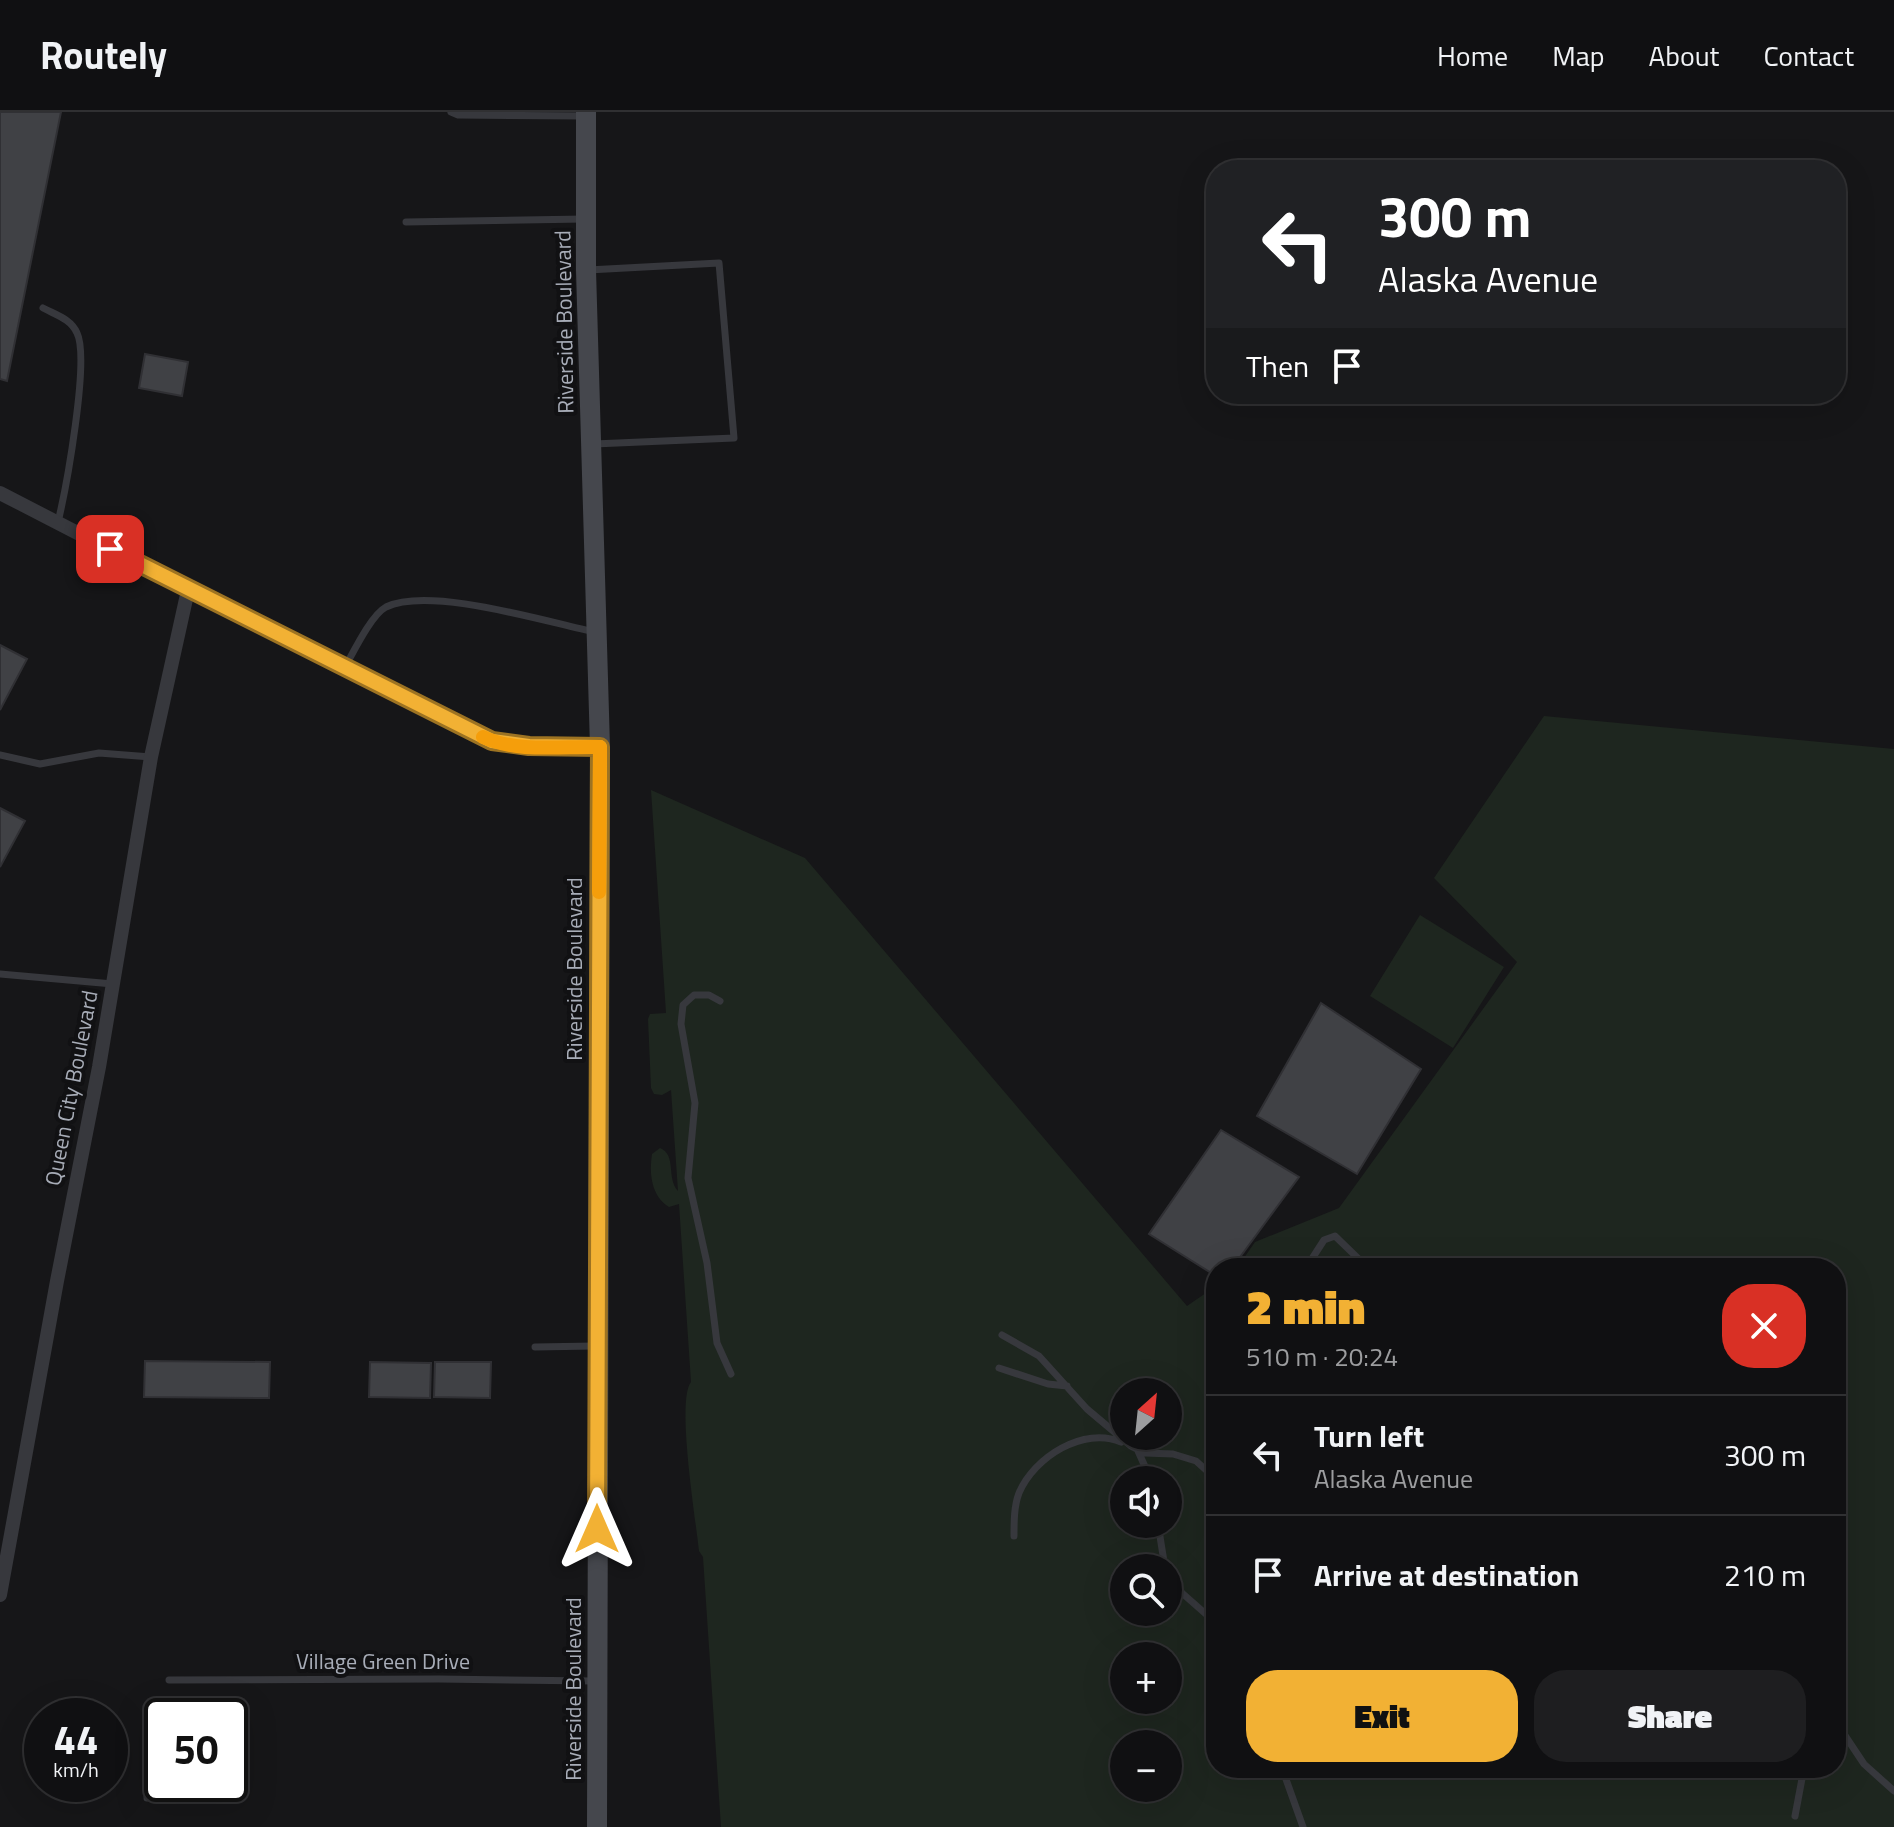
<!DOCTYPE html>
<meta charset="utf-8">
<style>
:root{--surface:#101012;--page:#1e1e20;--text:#f1f3f6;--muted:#9c9d9f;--line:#303032;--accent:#f2b134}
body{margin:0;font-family:"Titillium Web",sans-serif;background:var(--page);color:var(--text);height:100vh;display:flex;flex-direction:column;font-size:30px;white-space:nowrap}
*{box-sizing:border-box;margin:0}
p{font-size:26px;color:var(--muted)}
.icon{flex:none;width:44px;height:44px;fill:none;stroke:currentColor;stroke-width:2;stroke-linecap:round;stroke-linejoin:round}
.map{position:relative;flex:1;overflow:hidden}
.details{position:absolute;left:1206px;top:1146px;width:640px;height:520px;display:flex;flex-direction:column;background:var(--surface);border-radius:32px;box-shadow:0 8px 32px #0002,0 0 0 2px var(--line)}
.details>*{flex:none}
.guide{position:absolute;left:1206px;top:48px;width:640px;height:244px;border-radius:32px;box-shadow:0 8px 32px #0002,0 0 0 2px var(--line);background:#202124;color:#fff;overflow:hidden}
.needle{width:52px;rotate:27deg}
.fabs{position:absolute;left:1110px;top:1266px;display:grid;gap:16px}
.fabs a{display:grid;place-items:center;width:72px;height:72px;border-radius:50%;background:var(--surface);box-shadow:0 8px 32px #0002,0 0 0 2px var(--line);font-size:40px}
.speed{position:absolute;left:24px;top:1586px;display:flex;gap:16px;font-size:40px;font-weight:700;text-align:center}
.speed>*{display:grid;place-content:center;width:104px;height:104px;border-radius:50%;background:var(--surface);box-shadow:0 8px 32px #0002,0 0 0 2px var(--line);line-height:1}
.speed small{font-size:20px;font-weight:400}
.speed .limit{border:4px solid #111;border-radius:12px;background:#fff;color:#111}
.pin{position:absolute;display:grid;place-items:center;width:68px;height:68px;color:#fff;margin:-34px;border-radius:16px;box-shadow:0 4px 12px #0006}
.me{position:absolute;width:88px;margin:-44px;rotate:0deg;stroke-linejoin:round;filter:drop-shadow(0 0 6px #0008)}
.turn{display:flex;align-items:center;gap:28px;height:168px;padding:0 40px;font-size:36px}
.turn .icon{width:104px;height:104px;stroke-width:2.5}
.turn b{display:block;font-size:56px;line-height:68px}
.then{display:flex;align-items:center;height:76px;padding:0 40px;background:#0003;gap:16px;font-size:30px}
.round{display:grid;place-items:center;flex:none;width:84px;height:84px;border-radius:32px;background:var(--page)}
.headline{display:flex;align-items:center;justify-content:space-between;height:136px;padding:0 40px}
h1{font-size:48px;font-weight:800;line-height:60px;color:var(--accent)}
.button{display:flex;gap:16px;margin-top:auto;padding:16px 40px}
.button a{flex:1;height:92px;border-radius:32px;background:var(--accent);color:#111;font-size:32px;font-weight:800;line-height:92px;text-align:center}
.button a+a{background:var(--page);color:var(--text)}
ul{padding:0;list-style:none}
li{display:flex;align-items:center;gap:24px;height:120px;padding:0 40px;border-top:2px solid var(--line)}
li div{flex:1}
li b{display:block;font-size:30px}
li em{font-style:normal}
header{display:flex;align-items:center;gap:48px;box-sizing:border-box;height:112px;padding:0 40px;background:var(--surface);border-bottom:2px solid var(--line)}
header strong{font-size:38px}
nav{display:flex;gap:44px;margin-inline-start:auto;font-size:28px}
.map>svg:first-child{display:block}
.green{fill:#1e261f;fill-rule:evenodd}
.building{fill:#404145;stroke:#303034;stroke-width:2}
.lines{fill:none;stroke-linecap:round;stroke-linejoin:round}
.service{stroke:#37383d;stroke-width:7}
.minor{stroke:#37383d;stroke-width:14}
.secondary{stroke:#45474d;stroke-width:20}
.route-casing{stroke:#9d7322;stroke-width:20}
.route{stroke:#f2b134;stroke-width:14}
.slow{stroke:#f59e0b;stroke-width:14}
.labels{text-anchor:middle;stroke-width:8;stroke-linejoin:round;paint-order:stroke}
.street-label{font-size:22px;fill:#a8adb8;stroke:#111113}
</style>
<header>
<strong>Routely</strong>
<nav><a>Home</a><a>Map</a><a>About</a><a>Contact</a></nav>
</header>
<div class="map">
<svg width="1894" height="1715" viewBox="0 0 1894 1715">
<rect width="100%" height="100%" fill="#161618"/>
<path class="green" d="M1544,604L1894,637V1715H721L703,1445L699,1439C696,1409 676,1289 691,1270L679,1092L669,1095C651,1084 649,1061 652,1042L660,1036C677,1043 666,1066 678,1079L671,978L662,983L654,982L651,976L648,907L650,902L666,901L651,678L805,746L1187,1194L1216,1174V1656H1836V1156H1237L1255,1130L1339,1096L1517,850L1434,766ZM1124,1280H1168V1324H1124ZM1124,1368H1168V1412H1124ZM1124,1456H1168V1500H1124ZM1124,1544H1168V1588H1124ZM1124,1632H1168V1676H1124Z
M1420,803L1504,855L1453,936L1370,884Z"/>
<path class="building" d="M0,0H61L7,269L0,267Z
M145,242L188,250L182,284L139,276Z
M0,533L27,547L0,598Z
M0,696L25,709L0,755Z
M1321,891L1421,957L1357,1062L1257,1004Z
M1221,1018L1299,1065L1232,1156H1216V1164L1149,1122Z
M145,1249L270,1250L269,1286L144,1285Z
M370,1250L431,1251L430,1286L369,1285Z
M435,1250H491L490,1286L434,1285Z"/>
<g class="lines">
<path class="service" d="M451,0L458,3L584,4
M406,110L584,107
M588,158L719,151L734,326L594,332
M43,196C56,203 71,207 77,221C90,247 66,377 58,410
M344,557C353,541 371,503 386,495C430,474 546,510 595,520
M0,643L40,652L99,641L151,645
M0,862L113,872
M720,889L709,883H694L683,893L681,912L695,991L688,1066L707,1151L717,1231L731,1262
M1306,1156L1324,1128L1335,1124L1368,1156
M1002,1223L1039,1244L1087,1297L1131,1334L1145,1341L1173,1342L1196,1349L1216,1367
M535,1235L594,1234
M999,1256L1048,1272L1067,1274
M1138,1339L1151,1368
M1158,1412L1165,1456
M1014,1424C1014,1410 1014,1394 1019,1381C1034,1345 1084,1314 1121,1330
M1168,1462L1182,1481L1216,1511
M169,1568L439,1567L594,1569
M1836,1610L1864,1652L1894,1679
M1282,1656L1303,1715
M147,1686L151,1597
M1795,1704L1804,1656"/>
<path class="minor" d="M0,381L188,478L492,629L529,634L600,635
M0,1483L57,1169L99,955L151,645L188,478"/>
<path class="secondary" d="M586,0V158L600,635L597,1715"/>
</g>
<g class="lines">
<g class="route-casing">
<path id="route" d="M110,437L492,629L529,634L600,635L597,1417"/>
</g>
<use href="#route" class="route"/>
<path class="slow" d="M483,625C517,641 563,634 600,635L599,780"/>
</g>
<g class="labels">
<g class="street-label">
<text transform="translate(564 210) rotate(-91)" y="8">Riverside Boulevard</text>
<text transform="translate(574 857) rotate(-90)" y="8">Riverside Boulevard</text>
<text transform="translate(71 976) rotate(-79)" y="8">Queen City Boulevard</text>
<text x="383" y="1557">Village Green Drive</text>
<text transform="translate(573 1577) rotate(-90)" y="8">Riverside Boulevard</text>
</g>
</g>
</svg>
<div class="fabs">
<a><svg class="needle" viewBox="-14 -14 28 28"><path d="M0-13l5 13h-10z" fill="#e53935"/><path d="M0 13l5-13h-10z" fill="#9c9d9f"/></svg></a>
<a><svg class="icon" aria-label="sound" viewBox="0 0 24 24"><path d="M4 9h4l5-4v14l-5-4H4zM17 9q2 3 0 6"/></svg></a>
<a><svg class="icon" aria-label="search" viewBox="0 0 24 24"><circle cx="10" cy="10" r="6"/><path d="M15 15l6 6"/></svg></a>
<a>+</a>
<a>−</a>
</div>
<div class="speed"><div>44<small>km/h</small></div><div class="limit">50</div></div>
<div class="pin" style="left:110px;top:437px;background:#d93025"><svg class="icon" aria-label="arrive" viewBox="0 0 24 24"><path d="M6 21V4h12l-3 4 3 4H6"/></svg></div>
<svg class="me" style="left:597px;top:1417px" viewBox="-20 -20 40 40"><path d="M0-17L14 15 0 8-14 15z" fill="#f2b134" stroke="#fff" stroke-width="4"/></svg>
<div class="guide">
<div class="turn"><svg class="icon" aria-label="left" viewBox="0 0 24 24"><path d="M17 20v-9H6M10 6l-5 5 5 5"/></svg><div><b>300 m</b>Alaska Avenue</div></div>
<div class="then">Then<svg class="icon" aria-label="arrive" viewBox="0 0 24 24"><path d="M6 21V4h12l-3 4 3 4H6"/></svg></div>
</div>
<section class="details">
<div class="headline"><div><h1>2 min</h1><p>510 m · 20:24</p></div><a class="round" style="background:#d93025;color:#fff"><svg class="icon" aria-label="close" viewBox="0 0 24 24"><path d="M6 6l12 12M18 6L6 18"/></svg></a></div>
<ul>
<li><svg class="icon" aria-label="left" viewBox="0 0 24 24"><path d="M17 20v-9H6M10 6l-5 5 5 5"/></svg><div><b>Turn left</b><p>Alaska Avenue</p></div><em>300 m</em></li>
<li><svg class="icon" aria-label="arrive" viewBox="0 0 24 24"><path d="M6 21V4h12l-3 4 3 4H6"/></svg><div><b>Arrive at destination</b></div><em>210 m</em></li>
</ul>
<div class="button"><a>Exit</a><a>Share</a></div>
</section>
</div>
